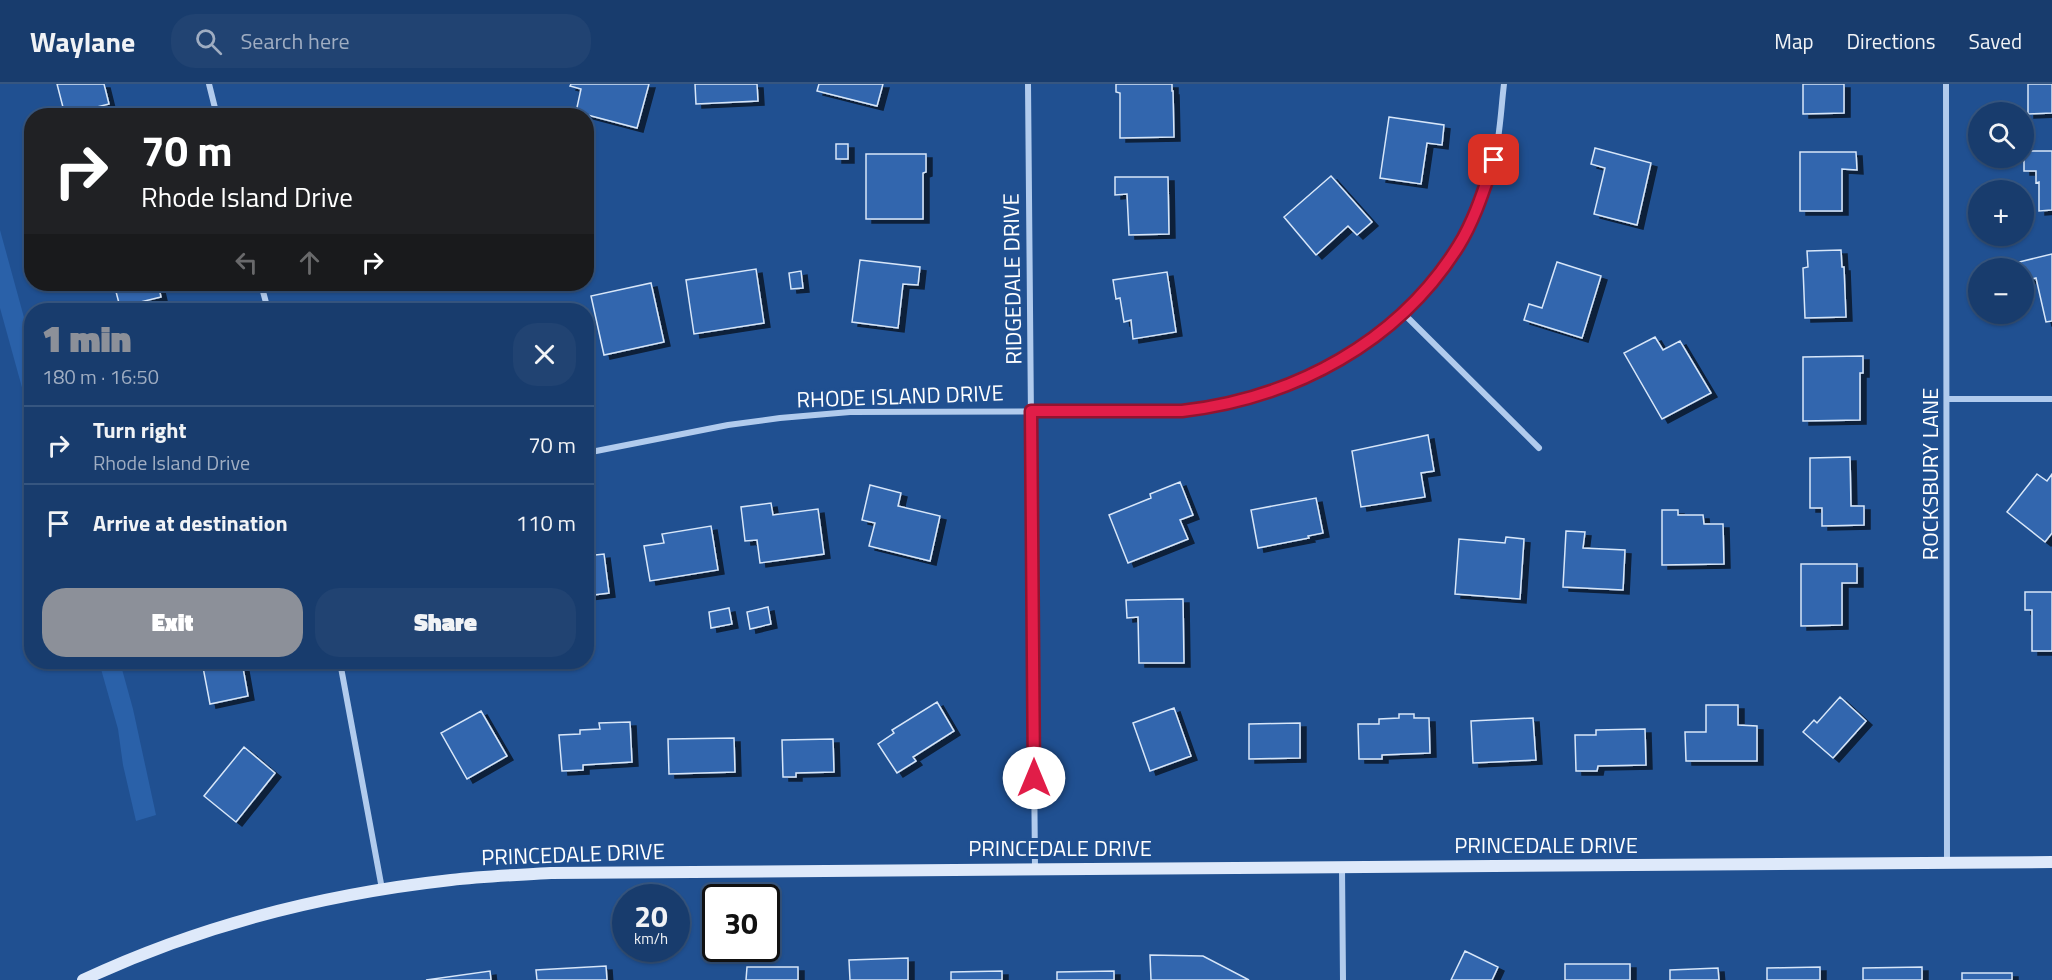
<!DOCTYPE html>
<meta charset="utf-8">
<style>
:root{--surface:#183c6d;--page:#214372;--text:#f1f3f6;--muted:#9fadc2;--line:#365680;--accent:#8c9099}
body{margin:0;font-family:"Titillium Web",sans-serif;background:var(--page);color:var(--text);height:100vh;display:flex;flex-direction:column;font-size:22px;white-space:nowrap}
*{box-sizing:border-box;margin:0}
p{font-size:20px;color:var(--muted)}
.icon{flex:none;width:33px;height:33px;fill:none;stroke:currentColor;stroke-width:2;stroke-linecap:round;stroke-linejoin:round}
.map{position:relative;flex:1;overflow:hidden}
.drawer{position:absolute;left:24px;top:219px;width:570px;height:366px;display:flex;flex-direction:column;background:var(--surface);border-radius:24px;box-shadow:0 2px 4px #0004,0 0 0 2px var(--line)}
.drawer>*{flex:none}
.top-card{position:absolute;left:24px;top:24px;width:570px;height:183px;border-radius:24px;box-shadow:0 2px 4px #0004,0 0 0 2px var(--line);background:#202124;color:#fff;overflow:hidden}
.buttons{position:absolute;left:1968px;top:18px;display:grid;gap:12px}
.buttons a{display:grid;place-items:center;width:66px;height:66px;border-radius:50%;background:var(--surface);box-shadow:0 2px 4px #0004,0 0 0 2px var(--line);font-size:30px}
.speed{position:absolute;left:612px;top:800px;display:flex;gap:12px;font-size:30px;font-weight:700;text-align:center}
.speed>*{display:grid;place-content:center;width:78px;height:78px;border-radius:50%;background:var(--surface);box-shadow:0 2px 4px #0004,0 0 0 2px var(--line);line-height:1}
.speed small{font-size:15px;font-weight:400}
.speed .limit{border:3px solid #111;border-radius:9px;background:#fff;color:#111}
.pin{position:absolute;display:grid;place-items:center;width:51px;height:51px;color:#fff;margin:-26px;border-radius:12px;box-shadow:0 3px 9px #0006}
.me{position:absolute;width:66px;margin:-33px;rotate:0deg;stroke-linejoin:round;filter:drop-shadow(0 0 4px #0008)}
.turn{display:flex;align-items:center;gap:21px;height:126px;padding:0 18px;font-size:27px}
.turn .icon{width:78px;height:78px;stroke-width:2.5}
.turn b{display:block;font-size:42px;line-height:51px}
.lanes{display:flex;align-items:center;height:57px;padding:0 18px;background:#0003;justify-content:center;gap:30px;direction:ltr}
.lanes .off{opacity:.35}
.round{display:grid;place-items:center;flex:none;width:63px;height:63px;border-radius:24px;background:var(--page)}
.head{display:flex;align-items:center;justify-content:space-between;height:102px;padding:0 18px}
h1{font-size:36px;font-weight:800;line-height:45px;color:var(--accent)}
.action{display:flex;gap:12px;margin-top:auto;padding:12px 18px}
.action a{flex:1;height:69px;border-radius:24px;background:var(--accent);color:#fff;font-size:24px;font-weight:800;line-height:69px;text-align:center}
.action a+a{background:var(--page);color:var(--text)}
ul{padding:0;list-style:none}
li{display:flex;align-items:center;gap:18px;height:78px;padding:0 18px;border-top:2px solid var(--line)}
li div{flex:1}
li b{display:block;font-size:22px}
li em{font-style:normal}
header{display:flex;align-items:center;gap:36px;box-sizing:border-box;height:84px;padding:0 30px;background:var(--surface);border-bottom:2px solid var(--line)}
header strong{font-size:28px}
nav{display:flex;gap:33px;margin-inline-start:auto;font-size:21px}
.search{width:420px;height:54px;background:var(--page);display:flex;align-items:center;gap:15px;box-sizing:border-box;padding:0 21px;border-radius:24px;color:var(--muted);font-size:22px}
.map>svg:first-child{display:block}
.green{fill:#2a61a9}
.building{fill:#3066ae;stroke:#d7e6f9;stroke-width:1.5;filter:url(#shadow)}
.lines{fill:none;stroke-linecap:round;stroke-linejoin:round}
.street{stroke:#b1cbed;stroke-width:6}
.secondary{stroke:#dee9fa;stroke-width:12}
.route-casing{stroke:#92132f;stroke-width:15}
.route{stroke:#e11d48;stroke-width:10}
.labels{text-anchor:middle;stroke-width:6;stroke-linejoin:round;paint-order:stroke}
.street-label{font-size:22px;fill:#fff;stroke:#205091}
</style>
<header>
<strong>Waylane</strong>
<div class="search"><svg class="icon" aria-label="search" viewBox="0 0 24 24"><circle cx="10" cy="10" r="6"/><path d="M15 15l6 6"/></svg>Search here</div>
<nav><a>Map</a><a>Directions</a><a>Saved</a></nav>
</header>
<div class="map">
<svg width="2052" height="896" viewBox="0 0 2052 896">
<defs>
<filter id="shadow"><feDropShadow dx="6" dy="4" stdDeviation="0" flood-color="#0009"/></filter>
</defs>
<rect width="100%" height="100%" fill="#205091"/>
<path class="green" d="M0,146L31,259V336L0,224Z
M99,578H120L133,625L156,731L136,737L123,681L118,645Z"/>
<path class="building" d="M57,0H104L109,20L65,31Z
M571,0H649L637,44L576,28L581,5L570,2Z
M695,0H757L758,17L696,20Z
M819,0H883L877,22L817,7Z
M1116,0H1172V7H1173L1174,53L1120,54V9L1116,8Z
M1803,0H1844V29L1803,30Z
M2028,0H2052V29L2028,30Z
M1389,33L1444,41L1442,61L1427,59L1421,100L1380,94Z
M836,60H848V75H836Z
M1595,64L1651,79L1637,141L1594,130L1605,84L1591,80Z
M2024,67H2052V126L2039,127V98L2036,99V87H2024Z
M1800,68H1856L1857,86L1842,85V127H1800Z
M866,70H926V88L923,89V135H866Z
M1331,92L1372,138L1357,151L1348,142L1316,171L1284,133Z
M1115,93H1168L1169,150L1129,151L1127,110L1115,111Z
M1841,166L1842,183H1844L1846,233L1805,234L1803,184L1808,183L1807,167Z
M2052,170V237L2046,238L2036,194L2024,197V184H2020L2019,178Z
M860,176L920,183L918,201L903,200L898,244L852,238Z
M1557,178L1601,192L1582,254L1524,236L1529,220L1542,224Z
M756,185L764,239L694,250L686,196Z
M801,187L803,204L791,205L789,189Z
M1167,188L1176,248L1133,255L1131,236L1124,238L1120,214L1116,215L1113,196Z
M651,199L664,258L604,271L591,212Z
M114,200H158L161,213L120,223Z
M552,222V226H526Z
M1655,253L1663,266L1680,257L1711,309L1662,335L1624,269Z
M1863,272V289H1860V336L1803,337V273Z
M1428,351L1434,387L1421,389L1425,413L1361,423L1352,367Z
M1850,373L1851,422H1864V441L1822,442V424H1810V374Z
M2037,390L2047,397L2052,390V449L2045,458L2007,428Z
M1180,398L1193,431L1180,436L1188,455L1128,479L1109,431L1151,414L1150,410Z
M870,401L901,409L898,422L940,432L930,477L869,462L875,439L862,436Z
M1316,414L1323,449L1308,452L1309,454L1258,464L1251,426Z
M771,419L773,431L818,425L824,470L760,479L757,456L745,457L741,423Z
M1662,426H1678V431H1703L1704,440H1723L1724,480L1662,481Z
M711,442L718,486L650,497L644,462L664,459L662,450Z
M1566,447L1585,448L1583,464L1625,466L1623,506L1563,503Z
M1506,453L1524,455L1520,515L1455,510L1459,455L1505,459Z
M604,470L609,509L586,512V472Z
M1801,480H1857V499H1842V541L1801,542Z
M2025,508H2052V567H2032V526H2025Z
M1183,515L1184,579H1139L1138,533L1127,534L1126,516Z
M768,523L771,540L750,545L747,528Z
M729,524L732,540L711,544L709,528Z
M202,578H242L248,612L210,620Z
M1840,613L1866,637L1833,674L1803,648L1814,636L1817,639Z
M937,618L954,647L913,673L916,677L897,689L878,660L894,649L892,646Z
M1706,621H1738V641L1757,642V677H1686L1685,648H1706Z
M1174,624L1191,672L1150,687L1133,639Z
M481,627L507,672L467,695L441,649Z
M1399,630H1414V634H1429L1430,669L1382,671V675H1359L1358,640H1379V635L1399,634Z
M1533,634L1536,676L1473,679L1471,637Z
M630,638L632,678L583,681V686L562,687L559,651L580,650V646L600,645L599,639Z
M1300,639V674L1249,675V640Z
M1645,645L1646,681L1598,682L1597,687H1576L1575,651H1596V646Z
M734,654L735,688L669,690L668,655Z
M833,655L834,688L796,689V693H783L782,656Z
M244,663L275,689L236,738L204,712Z
M1465,867L1498,883L1492,896H1451Z
M1150,871L1203,872L1249,896H1151Z
M908,874V896H850L849,876Z
M1565,880H1630V896H1565Z
M606,882L607,896H537L536,886Z
M747,883H798V896H746Z
M1820,883V896H1767V884Z
M1922,883V896H1863V884Z
M1718,884L1719,896H1670V886Z
M490,887L491,896H426Z
M1002,887V896H951V888Z
M1114,887V896H1057V888Z
M1962,889H2012V896H1962Z"/>
<g class="lines">
<path class="street" d="M209,0L217,32
M1028,0L1035,785
M1946,0L1947,779
M261,200L268,226
M1404,230L1539,364
M1948,315H2052
M586,369L728,341L780,334L850,328L1182,327C1325,310 1458,223 1494,77C1500,52 1501,25 1504,0
M340,578L382,805
M1342,784L1343,896"/>
<path class="secondary" d="M83,896C198,842 325,810 451,796C484,792 518,791 551,789L2052,778"/>
</g>
<g class="lines">
<g class="route-casing">
<path id="route" d="M1034,694L1031,327H1182C1294,314 1399,258 1459,161C1475,135 1484,105 1494,76"/>
</g>
<use href="#route" class="route"/>
</g>
<g class="labels">
<g class="street-label">
<text transform="translate(1012 195) rotate(-91)" y="8">RIDGEDALE DRIVE</text>
<text transform="translate(900 312) rotate(-2)" y="8">RHODE ISLAND DRIVE</text>
<text transform="translate(1930 390) rotate(-90)" y="8">ROCKSBURY LANE</text>
<text x="1546" y="769">PRINCEDALE DRIVE</text>
<text x="1060" y="772">PRINCEDALE DRIVE</text>
<text transform="translate(573 770) rotate(-2)" y="8">PRINCEDALE DRIVE</text>
</g>
</g>
</svg>
<div class="buttons">
<a><svg class="icon" aria-label="search" viewBox="0 0 24 24"><circle cx="10" cy="10" r="6"/><path d="M15 15l6 6"/></svg></a>
<a>+</a>
<a>−</a>
</div>
<div class="speed"><div>20<small>km/h</small></div><div class="limit">30</div></div>
<div class="pin" style="left:1494px;top:76px;background:#d93025"><svg class="icon" aria-label="arrive" viewBox="0 0 24 24"><path d="M6 21V4h12l-3 4 3 4H6"/></svg></div>
<svg class="me" style="left:1034px;top:694px" viewBox="-20 -20 40 40"><circle r="19" fill="#fff"/><path d="M0-13L10 11 0 6-10 11z" fill="#e11d48"/></svg>
<div class="top-card">
<div class="turn"><svg class="icon" aria-label="right" viewBox="0 0 24 24"><path d="M7 20v-9h11M14 6l5 5-5 5"/></svg><div><b>70 m</b>Rhode Island Drive</div></div>
<div class="lanes"><svg class="icon off" aria-label="left" viewBox="0 0 24 24"><path d="M17 20v-9H6M10 6l-5 5 5 5"/></svg><svg class="icon off" aria-label="ahead" viewBox="0 0 24 24"><path d="M12 20V5M6 11l6-6 6 6"/></svg><svg class="icon" aria-label="right" viewBox="0 0 24 24"><path d="M7 20v-9h11M14 6l5 5-5 5"/></svg></div>
</div>
<section class="drawer">
<div class="head"><div><h1>1 min</h1><p>180 m · 16:50</p></div><a class="round"><svg class="icon" aria-label="close" viewBox="0 0 24 24"><path d="M6 6l12 12M18 6L6 18"/></svg></a></div>
<ul>
<li><svg class="icon" aria-label="right" viewBox="0 0 24 24"><path d="M7 20v-9h11M14 6l5 5-5 5"/></svg><div><b>Turn right</b><p>Rhode Island Drive</p></div><em>70 m</em></li>
<li><svg class="icon" aria-label="arrive" viewBox="0 0 24 24"><path d="M6 21V4h12l-3 4 3 4H6"/></svg><div><b>Arrive at destination</b></div><em>110 m</em></li>
</ul>
<div class="action"><a>Exit</a><a>Share</a></div>
</section>
</div>
